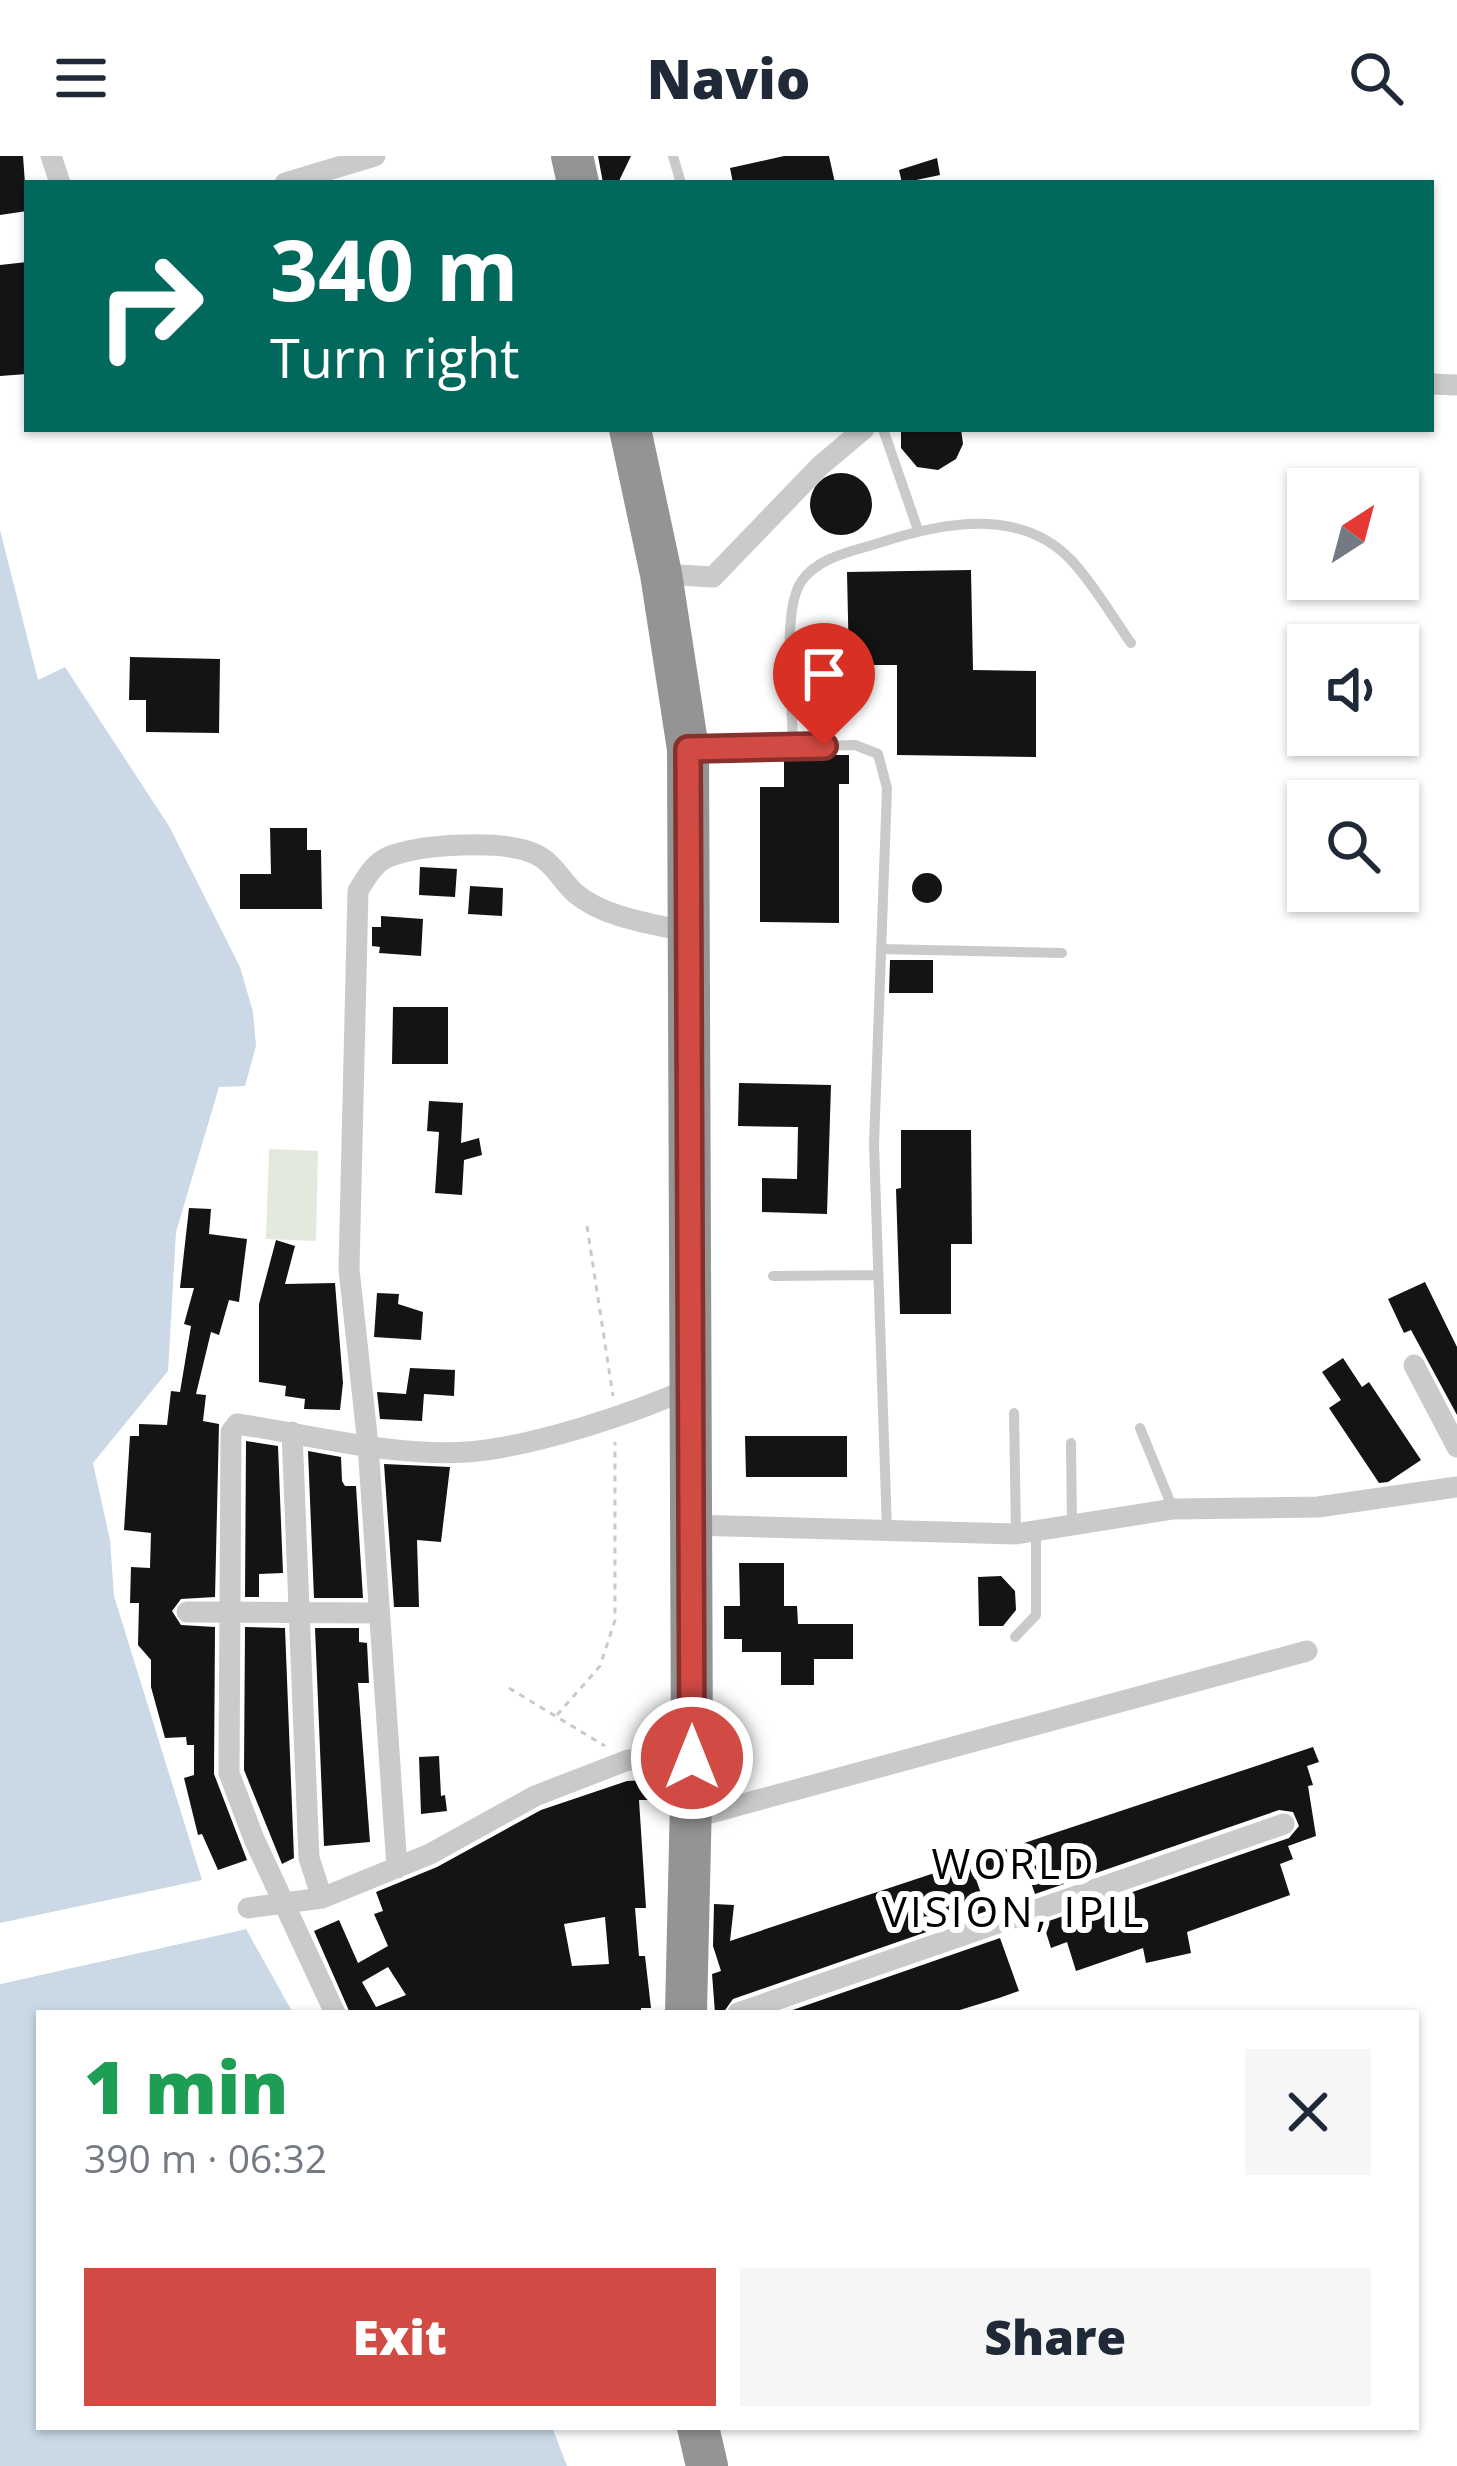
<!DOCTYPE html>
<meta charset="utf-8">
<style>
:root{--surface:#fff;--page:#f6f6f7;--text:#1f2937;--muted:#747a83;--accent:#d14a43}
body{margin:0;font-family:"Open Sans",sans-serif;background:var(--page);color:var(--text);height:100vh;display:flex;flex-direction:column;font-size:45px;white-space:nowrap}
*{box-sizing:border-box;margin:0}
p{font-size:39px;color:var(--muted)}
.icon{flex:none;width:66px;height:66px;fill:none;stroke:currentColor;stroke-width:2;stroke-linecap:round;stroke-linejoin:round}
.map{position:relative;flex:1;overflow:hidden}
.sheet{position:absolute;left:36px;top:1854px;width:1383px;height:420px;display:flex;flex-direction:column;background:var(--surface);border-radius:0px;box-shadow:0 3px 9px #0004}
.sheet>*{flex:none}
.top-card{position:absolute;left:24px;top:24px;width:1410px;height:252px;border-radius:0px;box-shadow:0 3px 9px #0004;background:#00695c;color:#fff;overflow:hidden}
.needle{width:78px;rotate:36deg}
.controls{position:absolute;left:1287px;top:312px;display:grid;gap:24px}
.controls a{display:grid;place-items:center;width:132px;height:132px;border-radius:0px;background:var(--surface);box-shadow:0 3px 9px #0004;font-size:60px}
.pin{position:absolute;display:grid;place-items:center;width:102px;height:102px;color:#fff;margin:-123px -51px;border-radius:50% 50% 50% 0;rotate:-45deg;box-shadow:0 0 12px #0007}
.pin .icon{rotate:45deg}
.me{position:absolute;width:132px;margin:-66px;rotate:0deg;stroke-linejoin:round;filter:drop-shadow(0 0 9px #0008)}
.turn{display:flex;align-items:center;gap:42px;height:252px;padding:0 48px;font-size:54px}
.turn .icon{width:156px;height:156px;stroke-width:2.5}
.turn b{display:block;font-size:84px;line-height:102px}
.round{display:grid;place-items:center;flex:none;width:126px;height:126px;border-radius:0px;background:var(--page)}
.overview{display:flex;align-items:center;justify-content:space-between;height:204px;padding:0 48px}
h1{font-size:72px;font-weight:800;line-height:90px;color:#1e9e55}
.button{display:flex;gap:24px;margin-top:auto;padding:24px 48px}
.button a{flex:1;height:138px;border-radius:0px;background:var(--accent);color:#fff;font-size:48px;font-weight:800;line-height:138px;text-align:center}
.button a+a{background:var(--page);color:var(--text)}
header{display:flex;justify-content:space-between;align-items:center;height:156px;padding:0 48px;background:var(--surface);font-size:54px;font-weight:800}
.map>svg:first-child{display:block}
.green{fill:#e2e9dd}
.water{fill:#cbd9e7}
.pier{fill:#fff}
.building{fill:#141414;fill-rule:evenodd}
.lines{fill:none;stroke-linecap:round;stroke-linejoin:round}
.path{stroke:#cacaca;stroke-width:3;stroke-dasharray:6 6;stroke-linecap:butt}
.lane{stroke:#cacaca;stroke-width:10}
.street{stroke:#cacaca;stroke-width:21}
.highway{stroke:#949494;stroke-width:42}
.route-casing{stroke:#88302c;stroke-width:30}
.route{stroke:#d14a43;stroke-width:21}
.labels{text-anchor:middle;stroke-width:12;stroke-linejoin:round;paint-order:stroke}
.quarter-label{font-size:42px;letter-spacing:3px;fill:#000;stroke:#fff}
</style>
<header><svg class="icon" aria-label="menu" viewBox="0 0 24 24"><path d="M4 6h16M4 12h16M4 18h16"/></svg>Navio<svg class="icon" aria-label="search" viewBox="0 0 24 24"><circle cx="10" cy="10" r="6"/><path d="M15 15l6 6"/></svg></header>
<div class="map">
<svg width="1457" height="2310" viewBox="0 0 1457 2310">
<rect width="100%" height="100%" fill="#fff"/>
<path class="green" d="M269,993L318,995L316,1085L266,1083Z"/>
<path class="water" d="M0,374L38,524L65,511L169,670L240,811L253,856L256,890L245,930L219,931L176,1076L168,1215L93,1307L110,1384L114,1440L202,1724L0,1767Z
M246,1773L293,1857H39V2271H552L567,2310H0V1828Z"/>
<path class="pier" d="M242,1768L246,1773L0,1828V1822Z"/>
<path class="building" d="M0,0H23L27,55L0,59Z
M598,0H631L618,27H603Z
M784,0H829L835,27H733L730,12Z
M937,2L940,19L902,27L899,14Z
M27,106V218L0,220V109Z
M901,273H961L963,288L956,303L938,314L917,311L901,292Z
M810 348a31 31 0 1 1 62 0a31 31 0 1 1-62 0Z
M971,414L973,514L1036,515V601L897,599V509H849L847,416Z
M130,501L220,503L219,577L146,576V544H129Z
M833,599H849V628H839V767L760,766V631H784V602Z
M270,672H307V694H321L322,753H240V718H271Z
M420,711L457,713L455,741L419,739Z
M912 732a15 15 0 1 1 30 0a15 15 0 1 1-30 0Z
M470,730L503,732L502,760L468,758Z
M381,760L423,763L421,800L379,797L380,791L372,790V771H381Z
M890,804H933V837H889Z
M393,851H448V908H392Z
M739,927L831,929L827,1058L762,1056V1022L797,1023L798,971L738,970Z
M429,945L463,947L461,987L479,982L482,999L464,1004L462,1039L435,1037L439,976L427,975Z
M901,974H971L972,1088H951V1158H900L896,1033L901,1032Z
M189,1052L211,1053L209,1078L247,1083L239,1146L229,1144L219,1179L211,1176L196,1238L206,1239L203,1265L219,1268L215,1441L181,1443L172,1455L181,1469L215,1471L214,1618L247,1704L218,1714L202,1678L198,1679L184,1622L194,1619V1589H187L186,1581L165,1582L151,1531V1504L138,1489L139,1447H130L131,1411L150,1412L151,1377L124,1374L130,1280H139V1268L167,1269L171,1235L180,1236L191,1170L184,1168L194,1132H180Z
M276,1084L295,1090L285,1128L335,1127L343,1227L340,1254L304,1253L305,1243L285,1240L286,1230L259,1226V1148Z
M1425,1126L1457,1191V1259L1411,1174L1404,1177L1388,1143Z
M377,1137L399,1138L398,1148L423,1156L421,1184L374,1181Z
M1343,1202L1362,1231L1369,1226L1421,1304L1388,1326L1379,1327L1329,1252L1341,1244L1322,1216Z
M410,1212L455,1214L454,1240L424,1238L422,1265L380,1263L377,1236L406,1238Z
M745,1280H847V1321H746Z
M246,1285L278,1290L283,1417L259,1418V1441H245Z
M308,1295L341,1301L342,1325L345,1330H356L363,1442H314Z
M384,1308L450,1311L441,1386L417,1384L419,1451H394Z
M739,1407H784V1450H797L798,1468H853V1503H814V1529H781V1496H742V1483H724V1450H740Z
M1001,1420L1015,1435L1016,1454L1003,1470H979L978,1421Z
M245,1471L285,1472L294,1702L282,1708L244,1614Z
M315,1472H359V1486L367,1487L369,1527H358L370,1686L324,1690Z
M1313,1591L1319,1606L1307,1610L1313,1629L1308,1630L1316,1680L1288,1690L1293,1703L1280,1708L1290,1739L1187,1776L1191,1797L1146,1807L1143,1792L1076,1815L1067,1786L1051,1792L1043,1767L1289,1682L1299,1670L1293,1656L1279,1654L1035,1738L1024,1706L1000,1714L976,1723L987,1755L733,1843L723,1857H715L712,1818L721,1815L713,1790L714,1748L734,1749L730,1785Z
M439,1600L441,1640L445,1639L447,1655L421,1658L419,1601Z
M647,1624L648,1644H639L646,1752H635L639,1800H645L651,1852H641V1857H350L314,1775L339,1764L358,1807L388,1790L374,1758L383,1755L376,1736L437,1711L541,1654L627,1625ZM605,1761L609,1808L572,1810L564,1768ZM388,1811L406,1839L376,1851L362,1826Z
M1000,1782L1019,1835L999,1842L950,1857H784Z"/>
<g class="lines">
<path class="path" d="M587,1070L613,1240
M509,1532L605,1590
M557,1559L600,1510L615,1464V1286"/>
<path class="lane" d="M673,0L681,27
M883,273L918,374
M793,590C793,553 781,456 801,426C818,400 855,395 882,386C944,366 1022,351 1072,405C1094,429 1112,460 1131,487
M697,593L855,589L878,598L887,632L874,989L887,1373
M881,793L1062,797
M773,1120L878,1119
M1014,1257L1016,1378
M1140,1272L1173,1353
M1071,1287L1072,1367
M1015,1481L1036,1459V1376"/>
<path class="street" d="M51,0L60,27
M285,27L375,0
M1431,228L1457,229
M661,418L713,421L820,310L864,273
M1414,1209L1457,1291
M292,1276L309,1702L322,1742
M691,1369L1016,1378L1173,1353L1318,1351L1457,1331
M187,1456L377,1457
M692,1662L1307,1495
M397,1712L368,1289L349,1113L358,735C366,722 373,708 388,701C421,688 503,683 535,698C552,705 562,725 575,737C604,762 653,768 689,776
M248,1752L322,1742L430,1698L535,1640L628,1604L692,1602
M335,1857L254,1683L229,1617L231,1276L237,1268C312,1279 392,1301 468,1296C532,1291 633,1258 692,1231
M738,1857L1284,1668"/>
<path class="highway" d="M572,0L578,27
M630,273L661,418L688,593L692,1602L686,1857
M698,2271L707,2310"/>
</g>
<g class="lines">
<g class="route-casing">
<path id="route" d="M692,1602L688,593L824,590"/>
</g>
<use href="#route" class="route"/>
</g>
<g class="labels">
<g class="quarter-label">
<text x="1014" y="1723">WORLD<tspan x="1014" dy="48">VISION, IPIL</tspan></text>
</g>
</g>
</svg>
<div class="controls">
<a><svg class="needle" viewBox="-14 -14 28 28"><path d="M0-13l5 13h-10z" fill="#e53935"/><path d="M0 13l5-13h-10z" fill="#747a83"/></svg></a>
<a><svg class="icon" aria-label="sound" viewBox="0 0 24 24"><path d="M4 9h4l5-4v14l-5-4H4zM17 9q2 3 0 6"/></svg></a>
<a><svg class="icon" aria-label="search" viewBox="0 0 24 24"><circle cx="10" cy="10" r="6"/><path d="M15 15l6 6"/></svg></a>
</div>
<div class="pin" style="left:824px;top:590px;background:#d93025"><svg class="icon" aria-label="arrive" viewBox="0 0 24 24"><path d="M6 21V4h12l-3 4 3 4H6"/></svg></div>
<svg class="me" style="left:692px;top:1602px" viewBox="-20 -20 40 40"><circle r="17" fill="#d14a43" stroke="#fff" stroke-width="3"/><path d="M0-11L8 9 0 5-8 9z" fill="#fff"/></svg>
<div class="top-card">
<div class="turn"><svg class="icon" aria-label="right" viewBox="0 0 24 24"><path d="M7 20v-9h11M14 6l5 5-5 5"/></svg><div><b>340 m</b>Turn right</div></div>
</div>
<section class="sheet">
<div class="overview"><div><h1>1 min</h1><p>390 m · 06:32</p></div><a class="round"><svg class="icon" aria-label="close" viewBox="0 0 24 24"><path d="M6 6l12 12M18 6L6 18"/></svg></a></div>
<div class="button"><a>Exit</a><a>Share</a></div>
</section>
</div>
